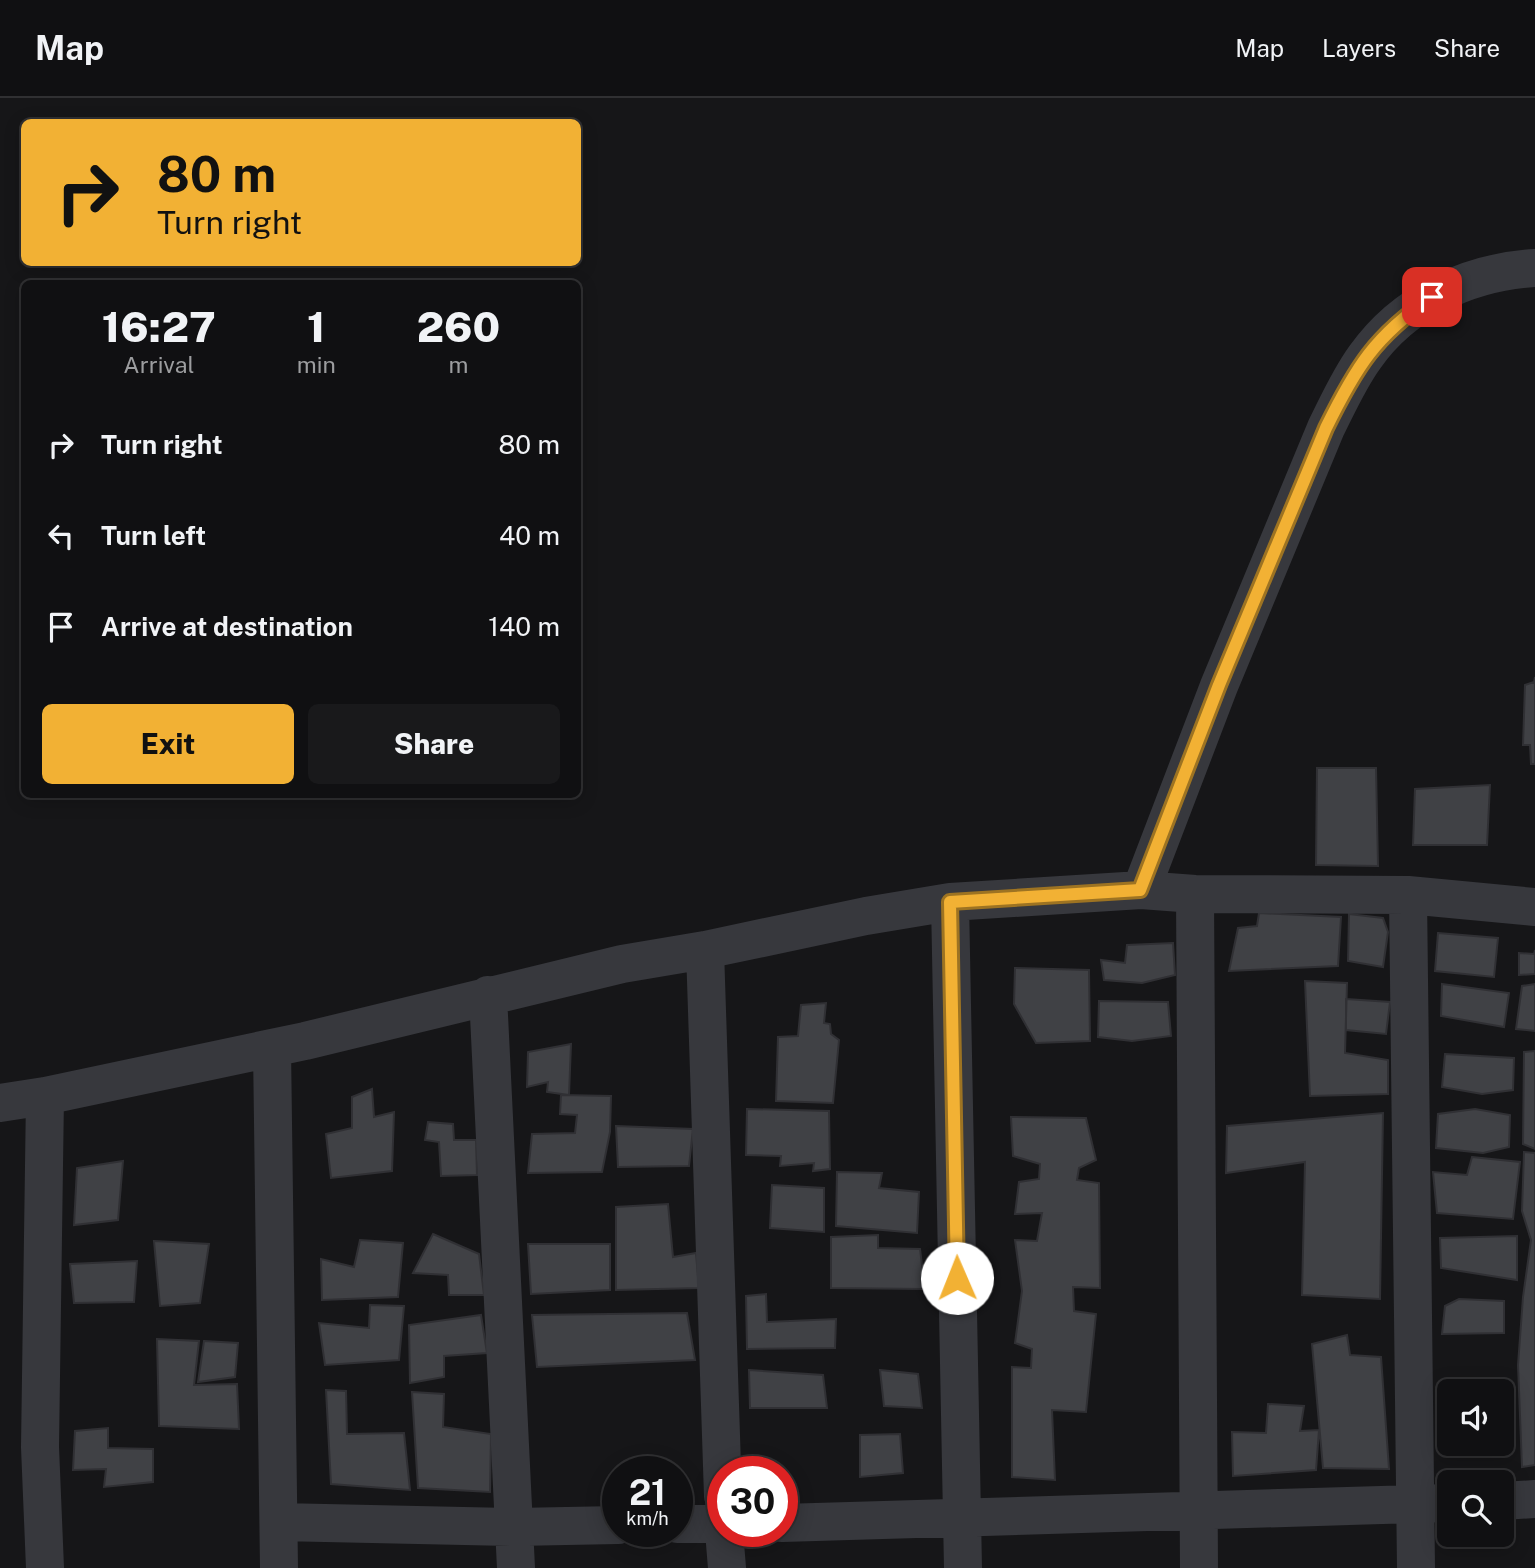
<!DOCTYPE html>
<style>
:root{--surface:#101012;--page:#19191b;--text:#f1f3f6;--muted:#9c9d9f;--line:#303032;--accent:#f2b134}
body{margin:0;font-family:"Public Sans",sans-serif;background:var(--page);color:var(--text);height:100vh;display:flex;flex-direction:column;font-size:26px;white-space:nowrap}
*{box-sizing:border-box;margin:0}
p{font-size:23px;color:var(--muted)}
.icon{flex:none;width:38px;height:38px;fill:none;stroke:currentColor;stroke-width:2;stroke-linecap:round;stroke-linejoin:round}
.map{position:relative;flex:1;overflow:hidden}
.details{position:absolute;left:21px;top:182px;width:560px;height:518px;display:flex;flex-direction:column;background:var(--surface);border-radius:10px;box-shadow:0 4px 18px #0003,0 0 0 2px var(--line)}
.details>*{flex:none}
.hud{position:absolute;left:21px;top:21px;width:560px;height:147px;border-radius:10px;box-shadow:0 4px 18px #0003,0 0 0 2px var(--line);background:#f2b134;color:#111;overflow:hidden}
.controls{position:absolute;left:1437px;top:1281px;display:grid;gap:14px}
.controls a{display:grid;place-items:center;width:77px;height:77px;border-radius:10px;background:var(--surface);box-shadow:0 4px 18px #0003,0 0 0 2px var(--line);font-size:35px}
.speed{position:absolute;left:602px;top:1358px;display:flex;gap:14px;font-size:35px;font-weight:700;text-align:center}
.speed>*{display:grid;place-content:center;width:91px;height:91px;border-radius:50%;background:var(--surface);box-shadow:0 4px 18px #0003,0 0 0 2px var(--line);line-height:1}
.speed small{font-size:18px;font-weight:400}
.speed .limit{border:10px solid #d22;background:#fff;color:#111}
.pin{position:absolute;display:grid;place-items:center;width:60px;height:60px;color:#fff;margin:-30px;border-radius:14px;box-shadow:0 4px 10px #0006}
.me{position:absolute;width:77px;margin:-38px;rotate:359deg;stroke-linejoin:round;filter:drop-shadow(0 0 5px #0008)}
.turn{display:flex;align-items:center;gap:24px;height:147px;padding:0 21px;font-size:32px}
.turn .icon{width:91px;height:91px;stroke-width:2.5}
.turn b{display:block;font-size:49px;line-height:60px}
.eta{display:flex;justify-content:space-evenly;align-items:center;height:119px;text-align:center}
.eta b{font-size:42px;font-weight:800;line-height:49px}
.cta{display:flex;gap:14px;margin-top:auto;padding:14px 21px}
.cta a{flex:1;height:80px;border-radius:10px;background:var(--accent);color:#111;font-size:28px;font-weight:800;line-height:80px;text-align:center}
.cta a+a{background:var(--page);color:var(--text)}
ul{padding:0;list-style:none}
li{display:flex;align-items:center;gap:21px;height:91px;padding:0 21px}
li div{flex:1}
li b{display:block;font-size:26px}
li em{font-style:normal}
header{display:flex;align-items:center;gap:42px;box-sizing:border-box;height:98px;padding:0 35px;background:var(--surface);border-bottom:2px solid var(--line)}
header strong{font-size:33px}
nav{display:flex;gap:38px;margin-inline-start:auto;font-size:24px}
.map>svg:first-child{display:block}
.building{fill:#404145;stroke:#303034;stroke-width:2}
.lines{fill:none;stroke-linecap:round;stroke-linejoin:round}
.minor{stroke:#37383d;stroke-width:38}
.route-casing{stroke:#9d7322;stroke-width:18}
.route{stroke:#f2b134;stroke-width:12}
</style>
<header>
<strong>Map</strong>
<nav><a>Map</a><a>Layers</a><a>Share</a></nav>
</header>
<div class="map">
<svg width="1535" height="1470" viewBox="0 0 1535 1470">
<rect width="100%" height="100%" fill="#161618"/>
<path class="building" d="M1535,579V666H1531L1530,647H1523L1525,587L1534,584Z
M1317,670H1376L1378,768L1316,767Z
M1490,687L1487,747H1413L1415,691Z
M1259,815L1341,819L1338,868L1229,873L1238,830L1257,828Z
M1349,816L1383,820L1388,834L1383,869L1348,863Z
M1438,835L1498,840L1494,879L1435,873Z
M1173,845L1175,877L1142,885L1104,882L1101,862L1125,865L1127,847Z
M1535,852V876L1519,877V855L1534,856Z
M1015,870L1089,872L1090,943L1036,945L1014,906Z
M1305,883L1347,885L1345,955L1388,962V996L1310,998Z
M1442,886L1509,895L1504,929L1441,918Z
M1535,886V933L1516,931L1522,888Z
M1346,901L1390,904L1386,936L1346,932Z
M1099,903L1168,904L1171,938L1132,943L1098,939Z
M826,905L824,925L830,926L831,936L839,942L833,1005L776,1003L778,939L798,938L801,907Z
M571,946L569,997L547,994L548,984L527,989L528,954Z
M1535,953V1051L1523,1046L1524,954Z
M1445,956L1514,960L1513,992L1482,996L1442,989Z
M372,991L374,1019L394,1014L392,1073L331,1080L326,1036L352,1030V999Z
M561,997L611,998L610,1034L602,1074L528,1075L532,1036L575,1035L577,1017L560,1016Z
M747,1011L829,1013L830,1071L813,1073L814,1065L780,1068L781,1058L746,1057Z
M1475,1011L1510,1017L1509,1049L1483,1055L1436,1050L1438,1016Z
M1383,1015L1380,1201L1302,1197L1305,1064L1226,1075L1227,1028Z
M1011,1019L1086,1020L1096,1062L1079,1070L1077,1082L1099,1085L1100,1190L1073,1189L1074,1213L1096,1216L1086,1314L1052,1312L1055,1382L1012,1379V1269L1031,1270L1032,1251L1015,1245L1022,1193L1015,1142L1037,1143L1042,1115L1015,1116L1019,1084L1039,1081L1040,1066L1013,1058Z
M428,1024L453,1026L454,1042H476L477,1077L441,1078L439,1044L425,1042Z
M616,1028L693,1031L689,1068L618,1069Z
M1524,1054L1535,1055V1367L1522,1369L1518,1267L1523,1199L1531,1142L1522,1113Z
M1472,1059L1520,1064L1513,1121L1437,1115L1433,1074L1467,1077Z
M123,1063L118,1122L74,1127L77,1070Z
M837,1074L882,1075L879,1090L919,1094L917,1135L836,1128Z
M772,1087L824,1090V1134L770,1130Z
M668,1106L673,1159L696,1155L699,1190L616,1192V1109Z
M433,1136L479,1156L484,1197H449L448,1177L413,1175Z
M878,1137V1150L920,1151L925,1191L831,1190V1139Z
M1517,1138V1182L1441,1170L1440,1140Z
M360,1142L403,1145L398,1199L322,1202L321,1161L354,1169Z
M154,1143L209,1146L200,1205L160,1208Z
M528,1146H610V1192L531,1196Z
M137,1163L134,1204L74,1205L70,1166Z
M766,1196L767,1224L836,1221L835,1250L747,1251L746,1198Z
M1459,1201L1504,1203V1235L1442,1236L1445,1208Z
M370,1207L404,1208L399,1262L325,1267L319,1225L369,1230Z
M687,1215L695,1262L537,1269L532,1217Z
M481,1217L487,1255L444,1258V1279L410,1285L409,1227Z
M1347,1237L1350,1257L1381,1259L1389,1371L1323,1370L1312,1246Z
M157,1241L199,1243L194,1287L237,1286L239,1331L159,1328Z
M204,1243L238,1245L235,1279L198,1284Z
M749,1272L823,1277L827,1310H750Z
M880,1272L918,1276L922,1310L884,1308Z
M326,1292L346,1293L347,1336L404,1335L410,1392L331,1386Z
M412,1294L444,1296L443,1329L491,1336L490,1394L418,1390Z
M1268,1306L1304,1308L1300,1333L1319,1332L1316,1372L1233,1378L1232,1334L1266,1335Z
M108,1330V1350L153,1351V1384L104,1389L106,1371L73,1372L75,1333Z
M900,1336L903,1375L860,1379V1337Z"/>
<g class="lines">
<path class="minor" d="M1141,792L1219,588L1326,330C1338,306 1349,281 1365,259C1404,204 1468,174 1535,170
M1195,796L1199,1470
M1408,797L1416,1470
M950,804L963,1470
M705,852L723,1398
M488,897L516,1470
M272,950L279,1470
M0,1005L45,998L305,943L622,866L705,852L866,818L950,804L1141,792L1195,796L1408,797L1535,809
M1502,1403L1535,1401
M279,1424L515,1429L618,1427
M782,1425L1449,1405
M677,1426H723
M724,1433L727,1470
M45,1470L40,1349L45,998"/>
</g>
<g class="lines">
<g class="route-casing">
<path id="route" d="M957,1180L950,804L1140,792L1219,587L1326,330C1356,269 1375,238 1432,199"/>
</g>
<use href="#route" class="route"/>
</g>
</svg>
<div class="controls">
<a><svg class="icon" aria-label="sound" viewBox="0 0 24 24"><path d="M4 9h4l5-4v14l-5-4H4zM17 9q2 3 0 6"/></svg></a>
<a><svg class="icon" aria-label="search" viewBox="0 0 24 24"><circle cx="10" cy="10" r="6"/><path d="M15 15l6 6"/></svg></a>
</div>
<div class="speed"><div>21<small>km/h</small></div><div class="limit">30</div></div>
<div class="pin" style="left:1432px;top:199px;background:#d93025"><svg class="icon" aria-label="arrive" viewBox="0 0 24 24"><path d="M6 21V4h12l-3 4 3 4H6"/></svg></div>
<svg class="me" style="left:957px;top:1180px" viewBox="-20 -20 40 40"><circle r="19" fill="#fff"/><path d="M0-13L10 11 0 6-10 11z" fill="#f2b134"/></svg>
<div class="hud">
<div class="turn"><svg class="icon" aria-label="right" viewBox="0 0 24 24"><path d="M7 20v-9h11M14 6l5 5-5 5"/></svg><div><b>80 m</b>Turn right</div></div>
</div>
<section class="details">
<div class="eta">
<div><b>16:27</b><p>Arrival</p></div>
<div><b>1</b><p>min</p></div>
<div><b>260</b><p>m</p></div>
</div>
<ul>
<li><svg class="icon" aria-label="right" viewBox="0 0 24 24"><path d="M7 20v-9h11M14 6l5 5-5 5"/></svg><div><b>Turn right</b></div><em>80 m</em></li>
<li><svg class="icon" aria-label="left" viewBox="0 0 24 24"><path d="M17 20v-9H6M10 6l-5 5 5 5"/></svg><div><b>Turn left</b></div><em>40 m</em></li>
<li><svg class="icon" aria-label="arrive" viewBox="0 0 24 24"><path d="M6 21V4h12l-3 4 3 4H6"/></svg><div><b>Arrive at destination</b></div><em>140 m</em></li>
</ul>
<div class="cta"><a>Exit</a><a>Share</a></div>
</section>
</div>
